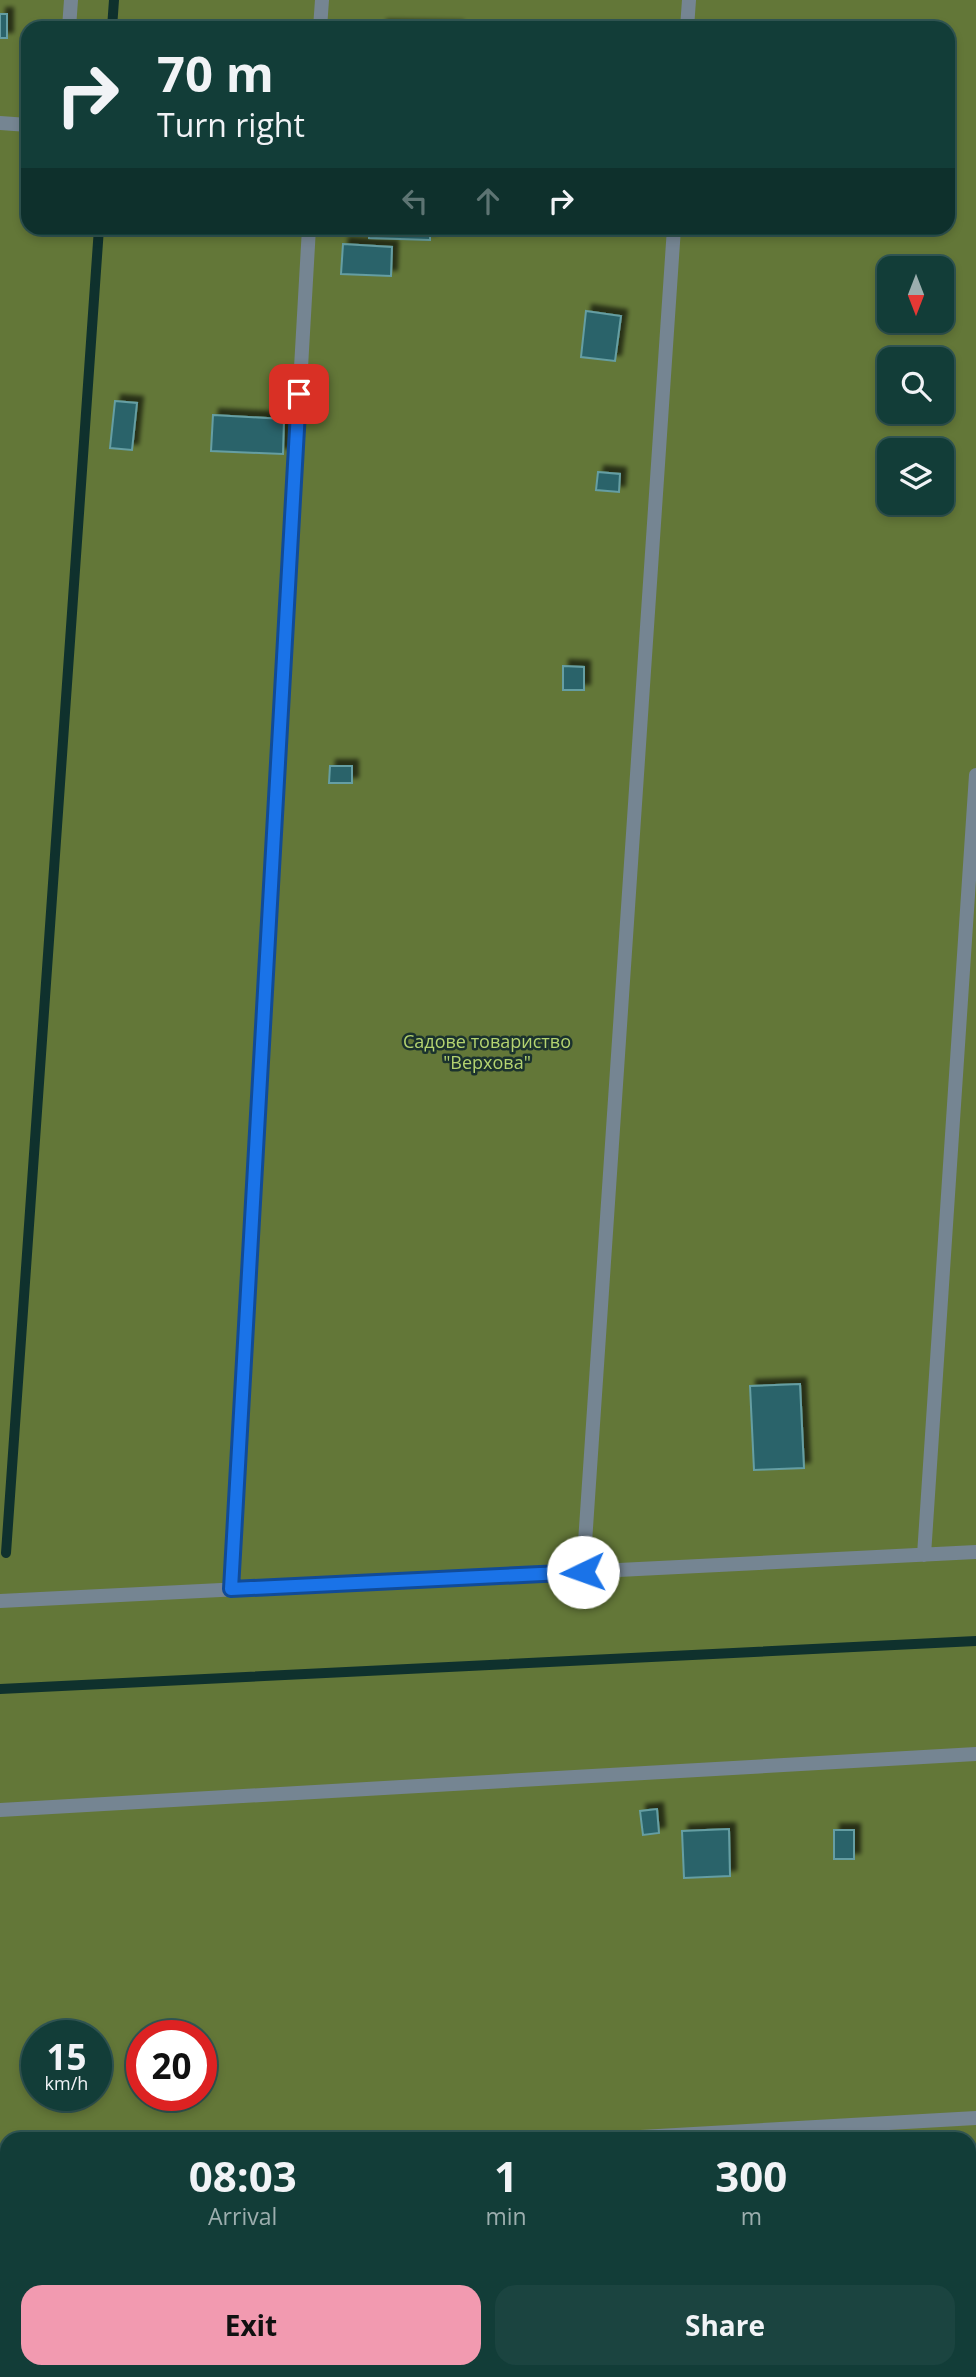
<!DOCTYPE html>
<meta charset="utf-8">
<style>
:root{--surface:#123d38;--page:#1b4440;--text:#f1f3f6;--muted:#9caeae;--line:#315653;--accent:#f29ab0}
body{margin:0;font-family:"Open Sans",sans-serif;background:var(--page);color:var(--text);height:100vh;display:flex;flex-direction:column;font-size:26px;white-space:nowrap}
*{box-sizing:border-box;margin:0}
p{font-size:23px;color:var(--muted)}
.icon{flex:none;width:38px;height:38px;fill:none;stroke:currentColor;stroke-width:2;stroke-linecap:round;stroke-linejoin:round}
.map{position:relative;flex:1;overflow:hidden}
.drawer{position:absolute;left:0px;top:2132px;width:976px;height:247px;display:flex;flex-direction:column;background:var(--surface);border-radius:21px 21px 0 0;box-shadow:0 4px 10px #0003,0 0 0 2px var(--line)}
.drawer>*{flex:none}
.guide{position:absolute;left:21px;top:21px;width:934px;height:214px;border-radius:21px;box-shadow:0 4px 10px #0003,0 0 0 2px var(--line);background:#123d38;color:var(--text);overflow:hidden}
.needle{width:46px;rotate:180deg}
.controls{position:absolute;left:877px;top:256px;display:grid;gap:14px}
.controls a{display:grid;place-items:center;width:77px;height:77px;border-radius:14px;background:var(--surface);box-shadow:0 4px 10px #0003,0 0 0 2px var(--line);font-size:35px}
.speed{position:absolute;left:21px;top:2020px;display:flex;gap:14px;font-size:35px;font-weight:700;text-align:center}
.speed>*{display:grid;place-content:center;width:91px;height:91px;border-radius:50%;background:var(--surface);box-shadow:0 4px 10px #0003,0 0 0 2px var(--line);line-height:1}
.speed small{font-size:18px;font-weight:400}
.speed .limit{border:10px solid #d22;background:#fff;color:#111}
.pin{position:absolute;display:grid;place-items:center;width:60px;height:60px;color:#fff;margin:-30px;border-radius:14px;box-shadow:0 4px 10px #0006}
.me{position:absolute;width:77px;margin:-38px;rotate:267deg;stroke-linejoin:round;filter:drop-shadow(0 0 5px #0008)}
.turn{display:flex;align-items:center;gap:24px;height:147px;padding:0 21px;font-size:32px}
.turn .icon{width:91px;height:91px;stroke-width:2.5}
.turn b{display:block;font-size:49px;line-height:60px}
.lanes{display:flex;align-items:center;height:66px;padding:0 21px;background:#0003;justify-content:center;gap:35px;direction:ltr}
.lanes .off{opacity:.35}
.eta{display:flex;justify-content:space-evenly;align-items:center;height:119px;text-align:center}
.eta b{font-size:42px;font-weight:700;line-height:49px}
.primary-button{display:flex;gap:14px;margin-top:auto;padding:14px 21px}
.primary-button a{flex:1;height:80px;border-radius:21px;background:var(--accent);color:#111;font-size:28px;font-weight:700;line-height:80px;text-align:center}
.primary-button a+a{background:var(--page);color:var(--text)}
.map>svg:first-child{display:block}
.green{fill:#637738;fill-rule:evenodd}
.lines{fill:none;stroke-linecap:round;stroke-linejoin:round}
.stream{stroke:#0f312d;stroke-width:10}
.building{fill:#2a646a;stroke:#659ea3;stroke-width:2;filter:url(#shadow)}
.lane{stroke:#758592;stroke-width:14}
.route-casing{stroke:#114b97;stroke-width:18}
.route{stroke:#1a73e8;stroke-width:12}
.labels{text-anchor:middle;stroke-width:5;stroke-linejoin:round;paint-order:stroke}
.park-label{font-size:18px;fill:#b4d370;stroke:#1b322e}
</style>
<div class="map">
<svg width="976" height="2377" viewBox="0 0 976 2377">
<defs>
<filter id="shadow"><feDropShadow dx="6" dy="-6" stdDeviation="2" flood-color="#0009"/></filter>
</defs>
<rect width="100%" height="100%" fill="#18514a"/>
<path class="green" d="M0,0H976V2377H0ZM28,28H948V228H28ZM889,268H942V320H889ZM889,359H942V411H889ZM889,450H942V502H889ZM37,2035H96V2095H37ZM142,2035H201V2095H142ZM7,2138H970V2371H7Z"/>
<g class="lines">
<path class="stream" d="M112,28L114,0
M6,1553L99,228
M0,1689L976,1641"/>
</g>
<path class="building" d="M0,14H7V38H0Z
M381,26L457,27V28H381Z
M369,228H430V240L369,238Z
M343,244L392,247L391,276L341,274Z
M586,311L621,316L615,361L581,357Z
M115,401L137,403L132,450L110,448Z
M213,415L284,419L283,454L211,451Z
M598,472L620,474L619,492L596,490Z
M563,666L584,667V690H563Z
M330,766H352V783H329Z
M800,1384L804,1468L754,1470L750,1386Z
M657,1809L659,1833L643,1835L640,1811Z
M729,1829L730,1876L684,1878L682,1831Z
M834,1830H854V1859H834Z"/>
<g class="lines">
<path class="lane" d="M69,28L71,0
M320,28L322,0
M687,28L689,0
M0,123L28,125
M924,1555L976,775
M583,1572L674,228
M231,1589L309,228
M0,1601L976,1552
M0,1810L976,1754
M623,2138L976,2118
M0,2174L7,2173"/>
</g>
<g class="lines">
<g class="route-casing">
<path id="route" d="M299,394L231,1589L583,1572"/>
</g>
<use href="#route" class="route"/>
</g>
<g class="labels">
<g class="park-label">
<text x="487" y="1048">Садове товариство<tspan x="487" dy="21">"Верхова"</tspan></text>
</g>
</g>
</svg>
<div class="controls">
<a><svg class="needle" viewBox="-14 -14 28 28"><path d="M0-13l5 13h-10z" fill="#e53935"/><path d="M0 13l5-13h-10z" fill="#9caeae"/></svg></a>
<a><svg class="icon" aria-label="search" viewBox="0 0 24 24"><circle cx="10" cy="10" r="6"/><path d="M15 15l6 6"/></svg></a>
<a><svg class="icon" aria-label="layers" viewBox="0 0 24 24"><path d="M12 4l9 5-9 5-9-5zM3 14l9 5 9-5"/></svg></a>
</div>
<div class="speed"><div>15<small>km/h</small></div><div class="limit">20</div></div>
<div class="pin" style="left:299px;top:394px;background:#d93025"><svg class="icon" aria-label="arrive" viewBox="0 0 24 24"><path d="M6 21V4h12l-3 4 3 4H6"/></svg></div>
<svg class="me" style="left:583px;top:1572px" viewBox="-20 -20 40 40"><circle r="19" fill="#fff"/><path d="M0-13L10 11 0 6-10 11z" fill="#1a73e8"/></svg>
<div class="guide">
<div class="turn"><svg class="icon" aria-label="right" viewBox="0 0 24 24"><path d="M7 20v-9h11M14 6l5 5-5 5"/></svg><div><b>70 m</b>Turn right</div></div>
<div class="lanes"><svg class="icon off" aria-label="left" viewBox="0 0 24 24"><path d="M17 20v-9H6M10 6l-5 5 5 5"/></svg><svg class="icon off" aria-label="ahead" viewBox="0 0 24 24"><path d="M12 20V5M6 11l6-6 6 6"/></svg><svg class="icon" aria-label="right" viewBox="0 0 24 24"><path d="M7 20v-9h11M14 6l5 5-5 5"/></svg></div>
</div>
<section class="drawer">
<div class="eta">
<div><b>08:03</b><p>Arrival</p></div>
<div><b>1</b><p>min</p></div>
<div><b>300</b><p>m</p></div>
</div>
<div class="primary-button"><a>Exit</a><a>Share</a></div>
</section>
</div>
